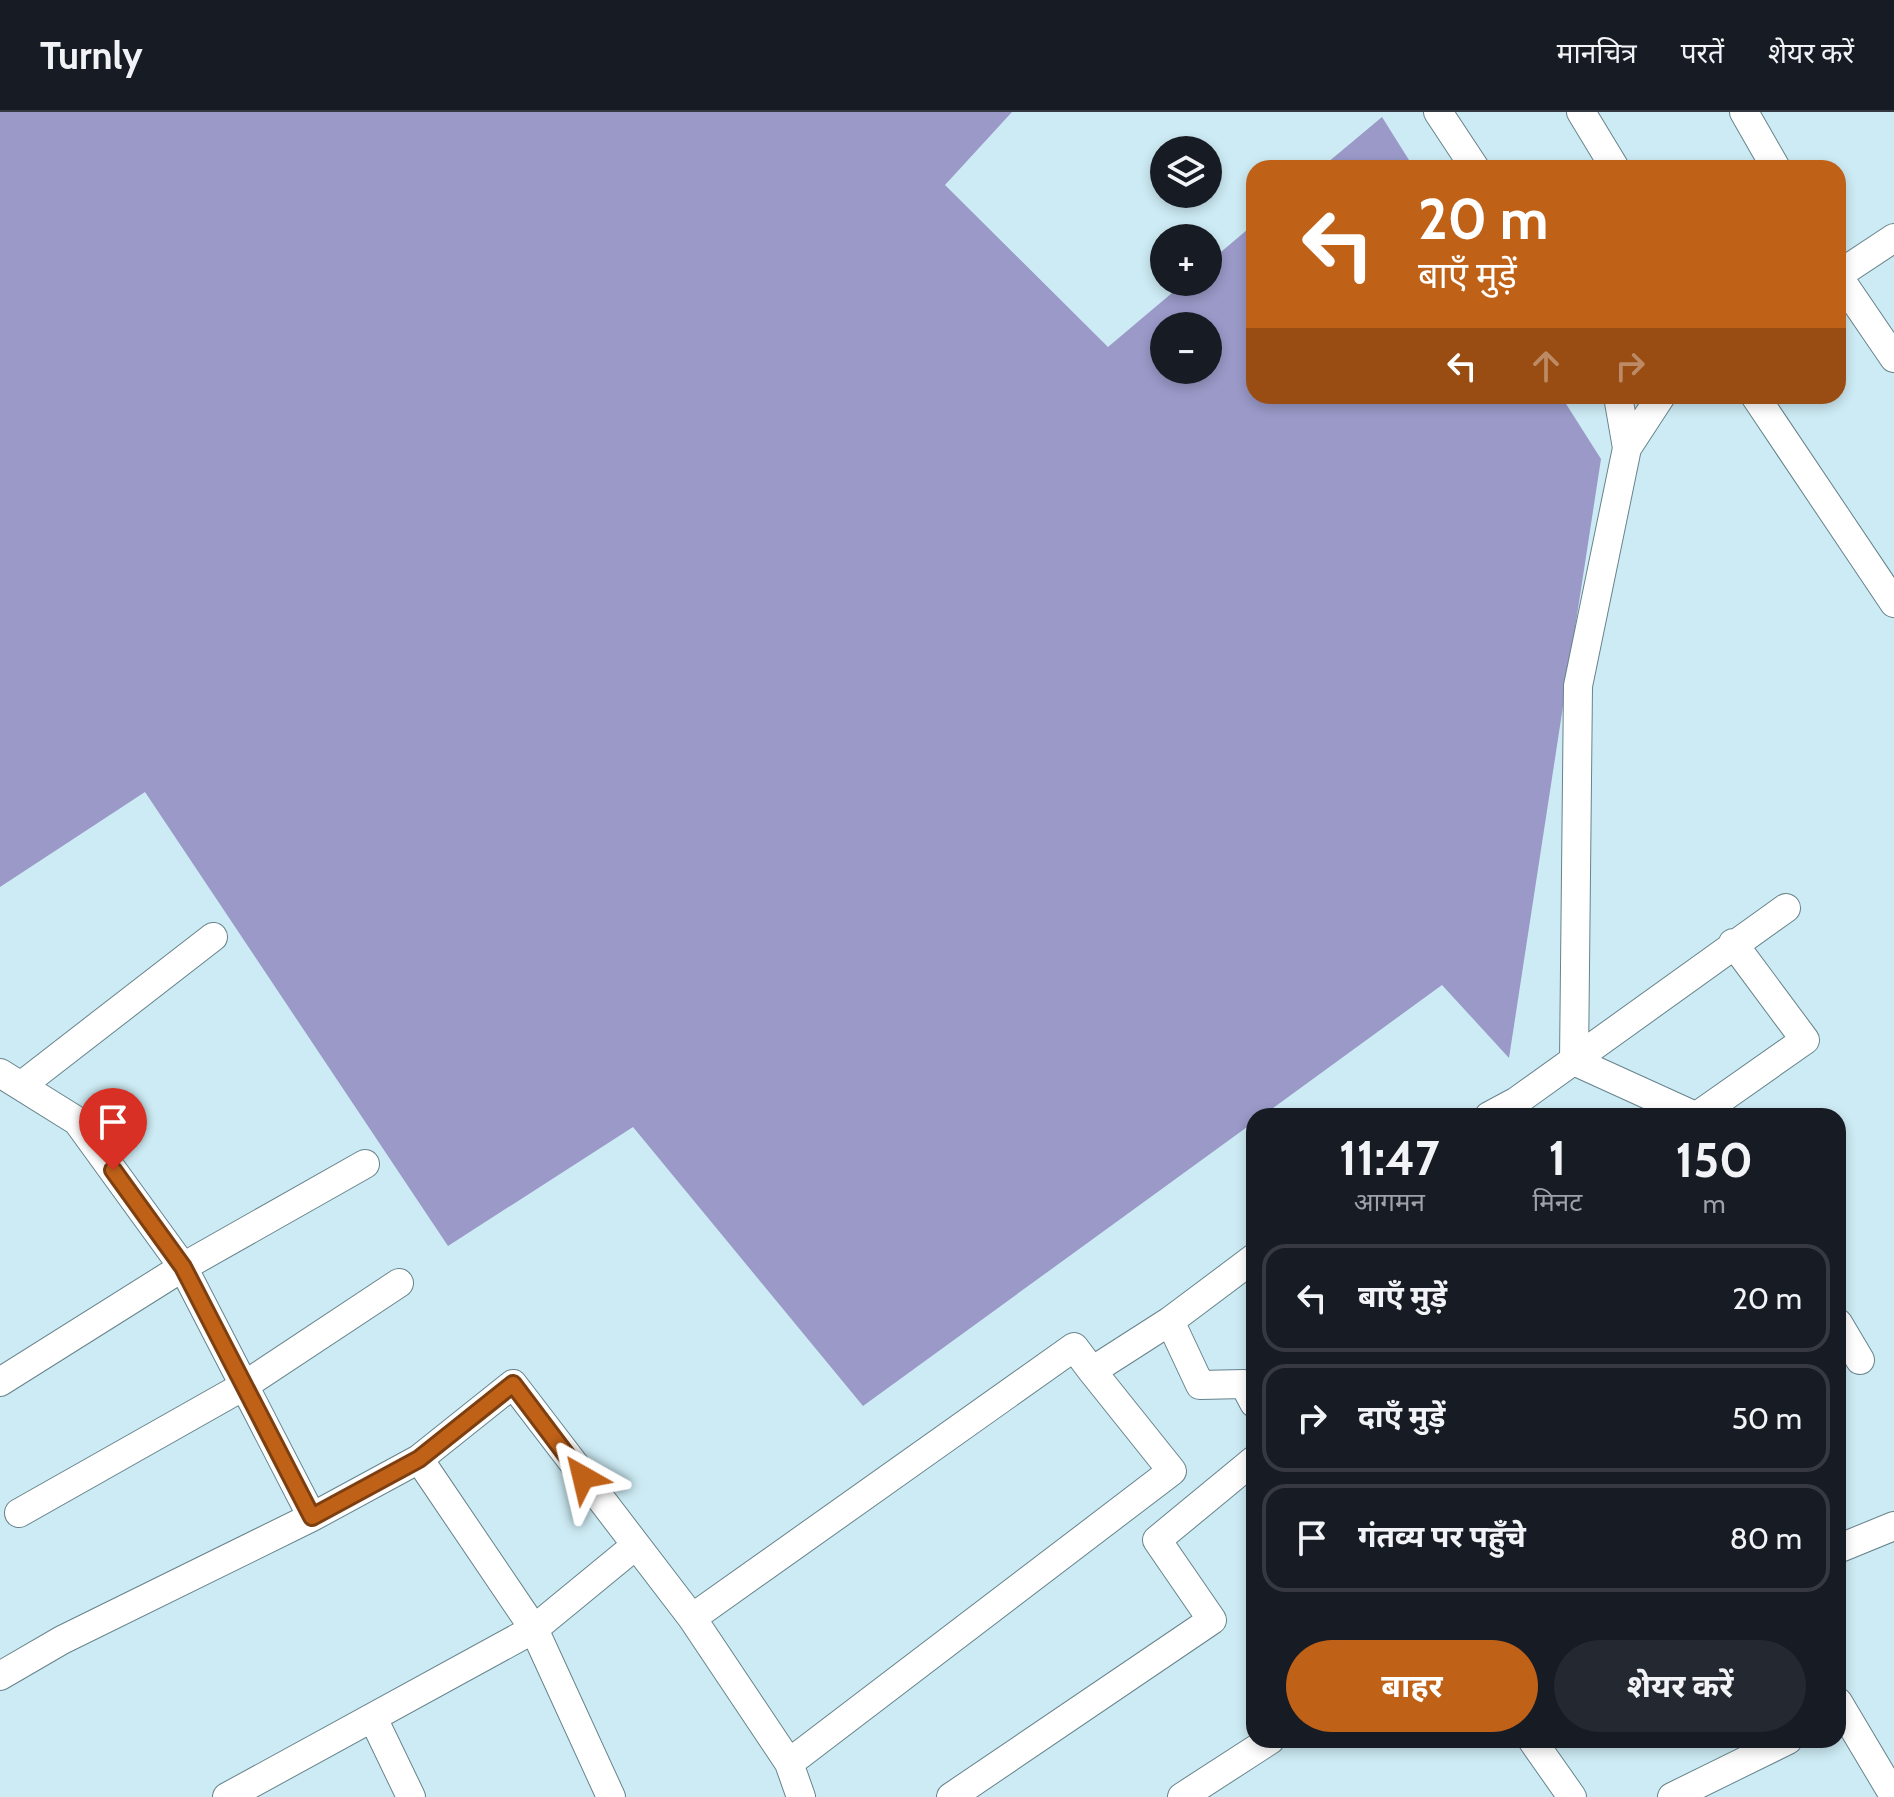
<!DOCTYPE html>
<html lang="hi">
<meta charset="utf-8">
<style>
:root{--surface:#171b24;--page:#242831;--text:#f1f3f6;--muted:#9ea1a6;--line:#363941;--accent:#c06118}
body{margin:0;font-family:Cabin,"Noto Sans Devanagari",sans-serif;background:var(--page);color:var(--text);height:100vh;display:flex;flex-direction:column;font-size:30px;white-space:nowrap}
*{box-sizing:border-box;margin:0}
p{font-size:26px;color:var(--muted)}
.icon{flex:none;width:44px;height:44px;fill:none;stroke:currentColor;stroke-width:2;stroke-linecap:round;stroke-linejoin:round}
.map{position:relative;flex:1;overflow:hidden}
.panel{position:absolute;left:1246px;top:996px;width:600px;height:640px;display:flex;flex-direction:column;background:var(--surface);border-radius:24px;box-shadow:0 4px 12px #0003}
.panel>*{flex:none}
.top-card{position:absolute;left:1246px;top:48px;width:600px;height:244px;border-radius:24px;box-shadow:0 4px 12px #0003;background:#c06118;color:#fff;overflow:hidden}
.tools{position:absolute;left:1150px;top:24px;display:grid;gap:16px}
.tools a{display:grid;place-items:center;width:72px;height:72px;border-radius:50%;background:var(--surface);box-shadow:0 4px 12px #0003;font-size:40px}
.pin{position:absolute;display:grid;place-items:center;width:68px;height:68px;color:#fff;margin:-82px -34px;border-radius:50% 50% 50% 0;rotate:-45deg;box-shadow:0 0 8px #0007}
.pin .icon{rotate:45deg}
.me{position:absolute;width:88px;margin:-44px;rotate:323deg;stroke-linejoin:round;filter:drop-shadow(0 0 6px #0008)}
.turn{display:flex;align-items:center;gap:28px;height:168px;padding:0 40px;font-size:36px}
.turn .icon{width:104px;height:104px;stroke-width:2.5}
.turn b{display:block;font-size:56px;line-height:68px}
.lanes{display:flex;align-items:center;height:76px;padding:0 40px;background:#0003;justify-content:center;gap:40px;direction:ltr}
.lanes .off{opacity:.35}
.eta{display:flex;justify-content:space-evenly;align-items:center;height:136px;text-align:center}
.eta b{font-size:48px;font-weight:700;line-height:56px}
.action{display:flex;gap:16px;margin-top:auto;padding:16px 40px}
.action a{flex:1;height:92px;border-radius:48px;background:var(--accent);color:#fff;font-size:32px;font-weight:700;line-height:92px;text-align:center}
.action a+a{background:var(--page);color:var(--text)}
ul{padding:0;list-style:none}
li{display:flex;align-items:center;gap:24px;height:108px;margin:0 16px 12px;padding:0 24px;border:4px solid var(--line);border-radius:24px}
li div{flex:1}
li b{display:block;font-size:30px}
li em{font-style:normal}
header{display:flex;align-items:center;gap:48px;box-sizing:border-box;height:112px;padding:0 40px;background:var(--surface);border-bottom:2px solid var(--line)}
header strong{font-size:38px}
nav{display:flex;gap:44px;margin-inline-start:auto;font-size:28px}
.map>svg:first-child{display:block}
.water{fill:#9a99c8;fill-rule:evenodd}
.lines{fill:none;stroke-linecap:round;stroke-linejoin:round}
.street-casing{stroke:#67838b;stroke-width:30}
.street{stroke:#fff;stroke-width:28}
.route-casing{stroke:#7d3f10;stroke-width:20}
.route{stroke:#c06118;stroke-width:14}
</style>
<header>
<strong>Turnly</strong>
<nav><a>मानचित्र</a><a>परतें</a><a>शेयर करें</a></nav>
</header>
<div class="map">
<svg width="1894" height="1685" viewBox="0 0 1894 1685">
<rect width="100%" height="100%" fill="#cdebf4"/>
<path class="water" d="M0,0H1012L945,73L1108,235L1185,170H1208V151L1254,112V284H1561L1601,347L1509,946L1442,873L1262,1004H1254V1010L863,1294L633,1015L448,1134L145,680L0,775ZM1164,214H1208V258H1164Z
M1382,5L1414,56H1321Z"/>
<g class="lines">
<g class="street-casing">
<path id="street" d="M1438,0L1475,56
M1581,0L1615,56
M1744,0L1776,56
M1838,163L1894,126
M1838,164L1894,246
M1618,284L1627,336L1578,574L1574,949L1695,1004
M1755,284L1894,491
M1627,336L1661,284
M0,961L77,1009L183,1155L312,1405L419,1347
M22,973L213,825
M1489,1004L1517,989L1786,796
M1697,1004L1805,928L1733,831
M1170,1209L1254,1146
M1838,1211L1860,1248
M0,1270L183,1155L365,1052
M19,1401L242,1275L399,1171
M1838,1432L1840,1436L1894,1414
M692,1506L1074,1235L1092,1259L1170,1209L1200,1273L1244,1272L1254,1291
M0,1564L62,1528L312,1405
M1838,1590L1894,1684
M373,1606L411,1685
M1532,1628L1572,1685
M789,1651L1172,1359L1092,1259
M227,1685L534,1517L635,1434
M611,1685L534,1517L419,1347L513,1272L692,1506L789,1651L801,1685
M951,1685L1212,1508L1157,1428L1254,1348
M1182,1685L1270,1628
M1672,1685L1788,1628"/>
</g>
<use href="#street" class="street"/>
</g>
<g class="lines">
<g class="route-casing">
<path id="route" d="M113,1058L183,1155L312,1405L419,1347L513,1272L583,1365"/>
</g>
<use href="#route" class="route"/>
</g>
</svg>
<div class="tools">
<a><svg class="icon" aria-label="layers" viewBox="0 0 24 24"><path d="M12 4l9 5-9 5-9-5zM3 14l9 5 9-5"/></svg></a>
<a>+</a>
<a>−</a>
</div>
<div class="pin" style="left:113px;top:1058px;background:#d93025"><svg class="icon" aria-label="arrive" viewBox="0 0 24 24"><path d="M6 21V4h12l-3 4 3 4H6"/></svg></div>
<svg class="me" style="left:583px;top:1365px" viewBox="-20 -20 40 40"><path d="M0-17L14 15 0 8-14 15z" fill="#c06118" stroke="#fff" stroke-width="4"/></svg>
<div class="top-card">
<div class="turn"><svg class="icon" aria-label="left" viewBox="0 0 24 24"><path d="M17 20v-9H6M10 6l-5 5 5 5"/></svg><div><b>20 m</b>बाएँ मुड़ें</div></div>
<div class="lanes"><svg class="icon" aria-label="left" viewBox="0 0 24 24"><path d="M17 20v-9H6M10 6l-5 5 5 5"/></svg><svg class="icon off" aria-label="ahead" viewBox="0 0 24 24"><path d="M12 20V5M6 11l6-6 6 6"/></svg><svg class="icon off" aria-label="right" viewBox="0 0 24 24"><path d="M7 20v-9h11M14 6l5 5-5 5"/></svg></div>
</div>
<section class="panel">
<div class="eta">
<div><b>11:47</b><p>आगमन</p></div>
<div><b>1</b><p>मिनट</p></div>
<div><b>150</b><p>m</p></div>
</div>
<ul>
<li><svg class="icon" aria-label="left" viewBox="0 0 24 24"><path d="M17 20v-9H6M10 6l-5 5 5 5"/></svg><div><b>बाएँ मुड़ें</b></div><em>20 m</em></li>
<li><svg class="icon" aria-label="right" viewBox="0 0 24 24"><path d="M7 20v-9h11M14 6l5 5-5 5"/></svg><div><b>दाएँ मुड़ें</b></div><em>50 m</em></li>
<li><svg class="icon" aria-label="arrive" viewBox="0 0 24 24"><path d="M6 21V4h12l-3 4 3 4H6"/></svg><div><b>गंतव्य पर पहुँचे</b></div><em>80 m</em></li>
</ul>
<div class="action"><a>बाहर</a><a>शेयर करें</a></div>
</section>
</div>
